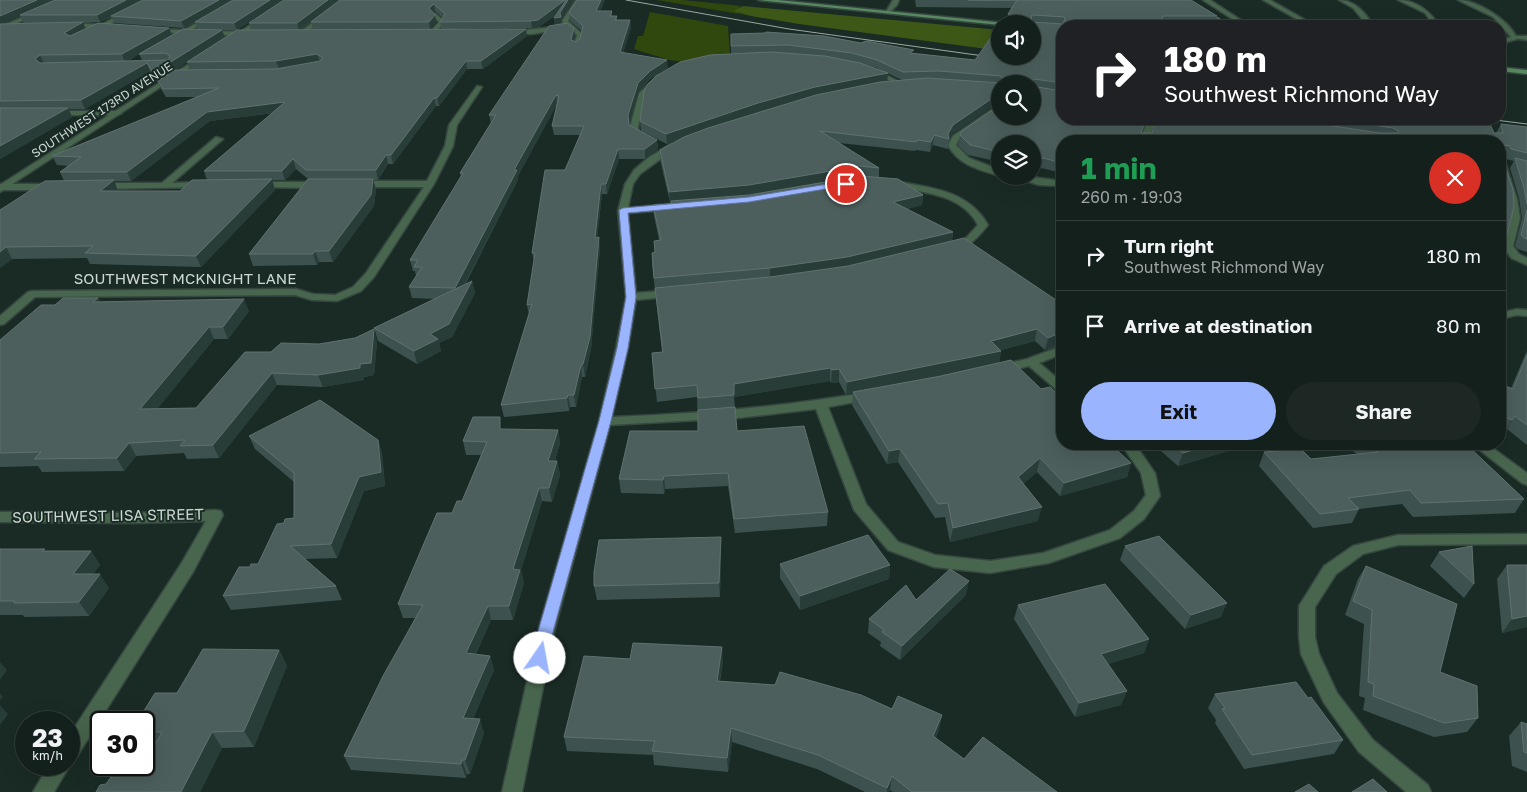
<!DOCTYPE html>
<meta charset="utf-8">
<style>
:root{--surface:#14201c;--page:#1d2825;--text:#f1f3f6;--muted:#9da3a3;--line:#333e3b;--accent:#9ab5fd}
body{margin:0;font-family:"Golos Text",sans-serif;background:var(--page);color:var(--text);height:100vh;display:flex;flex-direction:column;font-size:19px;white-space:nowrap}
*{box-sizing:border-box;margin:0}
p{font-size:16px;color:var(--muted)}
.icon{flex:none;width:28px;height:28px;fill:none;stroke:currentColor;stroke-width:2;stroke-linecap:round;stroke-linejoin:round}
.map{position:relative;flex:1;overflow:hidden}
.sheet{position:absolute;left:1056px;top:135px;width:450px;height:315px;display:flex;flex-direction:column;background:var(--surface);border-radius:20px;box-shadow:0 5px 20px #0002,0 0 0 1px var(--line)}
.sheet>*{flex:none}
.hud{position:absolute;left:1056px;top:20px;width:450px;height:105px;border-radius:20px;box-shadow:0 5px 20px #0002,0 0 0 1px var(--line);background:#202124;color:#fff;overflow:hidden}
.buttons{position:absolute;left:991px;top:15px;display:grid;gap:10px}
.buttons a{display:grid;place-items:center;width:50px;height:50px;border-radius:50%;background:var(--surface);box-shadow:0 5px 20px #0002,0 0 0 1px var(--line);font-size:25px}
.speed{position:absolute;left:15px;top:711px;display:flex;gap:10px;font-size:25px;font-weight:700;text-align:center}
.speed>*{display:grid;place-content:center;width:65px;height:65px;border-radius:50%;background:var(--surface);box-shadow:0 5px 20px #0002,0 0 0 1px var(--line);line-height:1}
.speed small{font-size:12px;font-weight:400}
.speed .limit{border:2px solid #111;border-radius:8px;background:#fff;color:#111}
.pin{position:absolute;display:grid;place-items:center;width:42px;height:42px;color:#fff;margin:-21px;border:2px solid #fff;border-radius:50%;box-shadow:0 1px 5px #0007}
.me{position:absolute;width:55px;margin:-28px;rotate:12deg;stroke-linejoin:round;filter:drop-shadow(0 0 4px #0008)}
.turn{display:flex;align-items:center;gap:18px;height:105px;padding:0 25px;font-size:22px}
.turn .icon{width:65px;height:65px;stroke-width:2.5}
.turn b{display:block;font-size:35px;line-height:42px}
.round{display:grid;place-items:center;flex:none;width:52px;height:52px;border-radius:26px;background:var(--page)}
.headline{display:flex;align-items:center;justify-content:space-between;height:85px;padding:0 25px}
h1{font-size:30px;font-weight:700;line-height:38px;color:#1e9e55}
.action{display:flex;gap:10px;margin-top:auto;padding:10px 25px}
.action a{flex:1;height:58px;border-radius:30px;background:var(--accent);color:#111;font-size:20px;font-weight:700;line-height:58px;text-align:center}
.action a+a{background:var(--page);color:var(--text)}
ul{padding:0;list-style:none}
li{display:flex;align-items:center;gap:15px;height:70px;padding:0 25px;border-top:1px solid var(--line)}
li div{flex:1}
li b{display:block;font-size:19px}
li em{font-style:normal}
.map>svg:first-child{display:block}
.green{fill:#30470e}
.forest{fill:#3d5717}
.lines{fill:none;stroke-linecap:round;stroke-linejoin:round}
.service-casing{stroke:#364741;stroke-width:3}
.minor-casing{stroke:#364741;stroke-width:3}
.tertiary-casing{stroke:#364741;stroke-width:3}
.secondary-casing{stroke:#364741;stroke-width:3}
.service{fill:#48664d;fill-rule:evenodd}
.minor{fill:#48664d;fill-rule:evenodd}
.tertiary{fill:#48664d;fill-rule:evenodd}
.secondary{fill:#588961;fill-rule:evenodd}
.tram{stroke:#9ba7a3;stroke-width:1}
.wall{fill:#3d514f;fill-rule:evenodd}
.shaded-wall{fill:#283c38}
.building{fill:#4c5f5d;stroke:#607270;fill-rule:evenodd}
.route{fill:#9ab5fd;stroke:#6476a4}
.labels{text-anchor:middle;stroke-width:4;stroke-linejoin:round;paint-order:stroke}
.far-street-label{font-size:12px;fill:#ccd7d3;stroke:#1a2b25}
.street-label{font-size:15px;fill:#ccd7d3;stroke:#1a2b25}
</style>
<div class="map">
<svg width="1527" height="792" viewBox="0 0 1527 792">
<rect width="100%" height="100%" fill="#1a2b25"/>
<path class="green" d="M657,0H682L743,6H740L738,13L751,16Z
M650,12L728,26L730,55L687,62L669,60L634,49L638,36H643Z"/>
<path class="forest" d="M743,6L1000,30L987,49L799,24L751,16L733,11Z"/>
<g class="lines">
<g class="service-casing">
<path id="service" d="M1263,0H1270L1316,26H1309Z
M1398,0C1417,0 1430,12 1440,26H1434L1425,13Z
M128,10L130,13L95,32L90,31Z
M34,12L39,13L0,31V27Z
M208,16L213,17L178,38L173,37Z
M1338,24H1371L1374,26H1335Z
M1512,36H1527V40L1512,38Z"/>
</g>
<g class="minor-casing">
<path id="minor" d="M342,0H348L303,35H299V33Z
M576,0L579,2L568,21L583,35L579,46L576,48L573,46L577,35L564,25L562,21Z
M893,0H899L897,5L889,13H885Z
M1203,0H1210L1250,26H1243Z
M1339,0C1355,0 1366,14 1374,26H1368L1353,8Z
M1458,0C1477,0 1511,21 1517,39L1500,44V40L1511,37L1493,17Z
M435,13L445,22L433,34L430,32L439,22L432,15Z
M67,23L107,25L110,27L107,29L65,26Z
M562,26L564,29L532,34H510L507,32Z
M155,29L247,32L250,34L247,36L153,32Z
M870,69H874L904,84L899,85L870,71Z
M655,79L658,81L646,94L638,127L639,132L649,139L645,141L632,135L630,127L639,93Z
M477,86L482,87L457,125L453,146L434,184L374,277L361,291L337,301L312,300L295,295L35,297L4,324L0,325V316L28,292L32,291L296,289L313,294L335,295L353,287L366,273L424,187H360L356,184L360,181H427L445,146L449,125Z
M997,106H1000V111L959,139L956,145L969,158L1000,170V176C980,170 958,165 948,145L953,136Z
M52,111H118L122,113L118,115H52Z
M1148,119H1156L1148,141H1140Z
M216,137L223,139L172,183L202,182L206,185L205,187L100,189L96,186L100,183H162Z
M671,144L678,146L640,174L633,184L628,208L669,204L674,207L669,210L628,213L636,293L673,290L678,293L673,296L636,300L628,348L612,417C698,414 783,407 868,392L872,393L874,396L872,399L828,407L866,504L898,542L935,555L990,561L1043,553L1110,530L1134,511L1146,495L1141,473L1121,444H1135L1155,473L1160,496L1144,519L1120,538L1049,563L990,573L934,567L888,550L854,510L816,409L737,418L610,425L555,628L522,792H502L539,628L599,421L616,348L626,297L618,211L625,184L634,170L648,158Z
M1500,157L1504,159L1517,199L1520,218L1513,246L1519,254L1527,258V265L1511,258L1503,246L1510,218L1509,199L1500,172Z
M1009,176H1025L1062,181V186L1039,185Z
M895,181C931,188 968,190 988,225C979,236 966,252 951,249V245L966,238L978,225C961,193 923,193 892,186V182Z
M257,182H320L324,185L320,188L254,187L253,185Z
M0,184H52L56,187L52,190H0Z
M1517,309L1527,310V316L1517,315L1500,319V313Z
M1062,346V354L1039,363L1062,382V392L1058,391L1029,366L1000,373L994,369L996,366L1027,359Z
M1472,444H1487L1527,473V485L1522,483Z
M216,510L221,511L223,515L193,572L76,758L69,761V736L181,564L206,521L135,523L0,522V512L135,513Z
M1527,534V544L1398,545L1363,554L1336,574L1315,607V637L1319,654L1337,693L1373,740L1428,785L1431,792H1406L1359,752L1324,703L1301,654L1299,637V606L1324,566L1353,546L1398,535Z
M69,763L70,765L54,792H33L49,765H69Z"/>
</g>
<g class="tertiary-casing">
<path id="tertiary" d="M287,0H294L233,41L228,40Z
M203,55L206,57L205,58L0,192V185Z"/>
</g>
<g class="secondary-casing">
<path id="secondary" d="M758,0H778L1015,24L1000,25Z
M1500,67L1527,70V74L1500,71Z"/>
</g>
<use href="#service" class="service"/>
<use href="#minor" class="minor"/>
<use href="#tertiary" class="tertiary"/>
<use href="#secondary" class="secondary"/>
<path class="tram" d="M626,0L789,29L991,57
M1487,119L1527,124"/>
</g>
<path class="wall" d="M0,0H284L237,30H211H222L225,38L251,30L249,23L284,0H339L300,30H313L311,22L340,0H574L561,19L562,24L575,36L574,41L576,42L580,39L582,31L570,21L569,13L577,0H605L600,11H612V16H617V20H630L631,28L623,53L668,68L658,74L731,54V34L975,60L1007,19L1008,14L1012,8L916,7L915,0H1191L1217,16L1215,24H1161L1160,26H1062V119H1146L1142,133H1152L1156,119H1462L1494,133H1496L1501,124L1527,127V252L1518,249L1515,246L1522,218L1519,198L1510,168L1514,161L1506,159L1505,156H1503L1507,234L1501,245H1500V141H1062V173L1041,168L1038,171L1032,170V144H1000V162L968,155L958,145L960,135L1032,116L1000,84V104H996L952,134L949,139L948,149L933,145L930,152L916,150L915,151L839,143L879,168V177L923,195L922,205L907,209L953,232L952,241L1062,304V365L1055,359L1058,346L1062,345L1045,350L1035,341L1001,350L999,363L1041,389L1131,463L1127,477L1060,496L1037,472L1023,484L1038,521L950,542L945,517L935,518L898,462L887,464L852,405L853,394L846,395L839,382L831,383L830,381L734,397L737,431L828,512L827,526L735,533L728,486L665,489L664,494L621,493L619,479L698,431L697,397L657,402L652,353L662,352L652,264L655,253L654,241L659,240L654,216L653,205L671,204V202H670L660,160V150L678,140L667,144L641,131L640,121L655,76L650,79L639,92L629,124V125L657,140L658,149L645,159H619L607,194H602L597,238L600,248L591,349L585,377H582L576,407H570L569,411L504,417L501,405L529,315L527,305L534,261L532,253L565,170L580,135H554L552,126L557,104L518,176V180L465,285L472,281L475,293L452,337L439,343L441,351L417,364L378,341L374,328L435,299L412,298L409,287L416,276L415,271H413L410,260L461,177L460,173L491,123L489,115L555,25L554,18L556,15L539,27L532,28L452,29L527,36L483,69H467L439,106H436L393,164H388L378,180H373L376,189L374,206L333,262H319L317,265L253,266L249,254L308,179L296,169L285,180H272L275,190L201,267L90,264L87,258L12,259L0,268V210L64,181L60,172L69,166L57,165L52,156L198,97H166L161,89L158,81L157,82L150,71L85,109H69L72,117L0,159V24L74,23H23L20,16L4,23L0,24ZM435,11L443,18L440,22L441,29H430L436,22L433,13ZM111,17L114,23L184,28L195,22L197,29L172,35L169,28L85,29L83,23L100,22ZM139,54L142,60L128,61ZM187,62L190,70H175ZM866,65L877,68L902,80L887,81L888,73ZM273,113L204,171L207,180L180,191H118L114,181H131L210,121ZM967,370L941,376L916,381Z
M1217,17L1231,26H1215Z
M98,298L100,302L249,311L228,339H214L157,409L196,408L271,352L319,344L377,341L374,375L364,377V380L323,387L277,385L219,458L187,459L184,453L136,456L124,471L42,472L38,466L0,467V340L55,305Z
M1527,351V445L1507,429L1504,433L1500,431V384L1511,388L1525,355Z
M502,429L558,430L560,443L555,461H557L560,475L552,502L542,501L521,570L524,583L513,620H491L476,654L490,656L494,670L473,719L484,733L470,774H467L466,778L351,770L344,756L415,618H403L398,604L452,513L462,501L481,455H466L463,441Z
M249,436L378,440L382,453L385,486L364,491L337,558L305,559L336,586L342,600L231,610L223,596L250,567L258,564L284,523L294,518V482L255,449Z
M1153,444H1252L1178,466Z
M1344,444H1466L1524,499L1515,513L1413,517L1402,504L1359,509L1352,523L1313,528L1259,466L1264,452L1311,459L1357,454Z
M1125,546L1221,617L1185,629L1120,560Z
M0,549L46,551H91L100,565L93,574L109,588L89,616L24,617L23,615H0Z
M721,551L720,597L597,600L594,586Z
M1439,552L1474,584L1464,598L1430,566Z
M780,564L890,565L889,579L800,610L780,578Z
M1507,565L1527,627L1502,633L1497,579Z
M1366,566L1440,672L1478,718L1467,732L1434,737L1363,710L1365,698L1359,696L1364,624L1345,615L1358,579Z
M966,595L900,660L880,646L881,642L868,633L869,619Z
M1018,605L1149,639L1144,653L1108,664L1127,691L1121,705L1075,717L1014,619Z
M279,650L287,666L254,747L222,748L200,792H96L106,784L138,776L153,748H144V722L177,693Z
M630,659L723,661L720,681L892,709L942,715L939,729L936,738L964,759L1057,792H893L890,790L889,792H865L817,769L732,742L728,772L654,765L653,755L567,751L564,737Z
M1215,694L1308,698L1343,740L1334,754L1244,769L1215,723L1216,720L1208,708Z
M1521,722L1527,724V772L1512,766L1509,736Z"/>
<path class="shaded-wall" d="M37,0H57L20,15V16L4,23L0,24V16Z
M126,0H143L100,22L97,15Z
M219,0H233L184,28L181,21Z
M270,0H284L237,30L234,23Z
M328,0H339L299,30L297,23Z
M565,0H574L561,19L562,24L555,25L554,18L560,12L539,27L532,28L531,21Z
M601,0H605L597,19L596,11Z
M434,4L435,11L430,15L429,8Z
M435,15L436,22L430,29L429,22Z
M630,20L631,28L621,60L620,52Z
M83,22L86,30L67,41L64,33Z
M169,28L172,35L125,62L122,54Z
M574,28L575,36L572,48L571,40Z
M526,29L527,36L483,69L481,61Z
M222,30L225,38L157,82L153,73Z
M317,54L320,62L279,69L276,61Z
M40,55L44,63L39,68L35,59Z
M667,60L668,68L650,79L639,92L629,124L628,115L638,83L650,71Z
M466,61L467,69L439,106L437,98Z
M147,63L150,71L85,109L81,100Z
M888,73L887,82L814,96L758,112L667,144L666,134L758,103L815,87Z
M556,95L557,104L518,176V180L457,299L455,288L514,170Z
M997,95H1000V104H996L952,134L949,139L948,134L953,125Z
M434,98L436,106L393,164L391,155Z
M285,102L288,111L210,121L131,181L127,172L207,112Z
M68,108L72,117L0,159V146Z
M934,135L933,145L930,152L931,142Z
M657,140L658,149L645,159V149Z
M618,149L619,159L607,194L606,184Z
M386,155L388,164L378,180L376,170Z
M1043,158L1041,168L1038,171L1040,161Z
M293,159L296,169L285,180L282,171Z
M860,166V176L749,195L670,202L669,192Z
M272,179L275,190L201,267L196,256Z
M373,179L376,189L374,206L333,262L329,251Z
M114,180L118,191H100Z
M601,184L602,194L596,249L595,238Z
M923,195L922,205L892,213L893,202Z
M953,232L951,243L847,268L770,279V268Z
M599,237L600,248L591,349L585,377L583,364Z
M6,247L12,259L0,268V252Z
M315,251L319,262L317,265L313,254Z
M472,281L475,293L452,337L439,343L441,351L417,364L414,351L430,334Z
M98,298L104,310L93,302Z
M244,299L249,311L228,339L223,327Z
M209,327L214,339L147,422L140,409Z
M374,329L377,341L374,375L364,377V380L323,387L318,375L360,364Z
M1037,329L1035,341L994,352L1001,351L999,363L854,394L853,392V394L846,395L847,382Z
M1062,332V339L1061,344L1045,350L1048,338Z
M581,365L582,377L576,407L574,395Z
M830,368V381L734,397V384Z
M839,369V382L831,383L832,370Z
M272,373L277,385L219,458L213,445Z
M568,395L570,407L569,411L567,398Z
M1515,416L1507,429L1504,433L1512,420Z
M558,430L560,443L551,475L548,461Z
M378,440L382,453L385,486L364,491L337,558L331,544L359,477Z
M129,443L136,456L124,471L117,458Z
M1213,444H1252L1178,466L1183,453Z
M900,449L898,462L887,464L889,451Z
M1040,458L1037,472L1015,491L1018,477Z
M557,461L560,475L552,502L549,488Z
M1131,463L1127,477L1060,496L1064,483Z
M664,476L665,489L664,494L663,480Z
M539,488L542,501L521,570L524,583L513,620L509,606L513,569Z
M1042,507L1038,521L950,542L953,528Z
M721,537V551L720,597L719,583Z
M91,551L100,565L82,588L73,574Z
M890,565L889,579L800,610V596Z
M100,574L109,588L89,616L79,602Z
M969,581L966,595L900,660L902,646Z
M1227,603L1221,617L1185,629L1191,615Z
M488,606L491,620L470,667L466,653Z
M1527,616V627L1502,633L1512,619Z
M1149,639L1144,653L1096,668L1101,654Z
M722,647L723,661L717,695V681Z
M279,650L287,666L254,747L244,731Z
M490,656L494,670L467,732L463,718Z
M0,662L7,670L0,680Z
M1127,691L1121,705L1075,717L1079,703Z
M0,693L3,697L0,700Z
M0,705L8,714L0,725Z
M942,715L939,729L931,750L933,736Z
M480,719L484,733L470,774L465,760Z
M731,728L732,742L728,772L727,758Z
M212,732L222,748L200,792H181Z
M462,760L467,774L466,778L461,764Z
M892,776L890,790L889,792H887V788Z"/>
<path class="building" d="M0,0H37L0,16Z
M55,0H126L97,15H20Z
M143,0H219L181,21L111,16Z
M233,0H270L234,23L195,22Z
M284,0H328L297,23H249Z
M340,0H565L538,20L531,21L440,22L445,14L434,4L429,8L435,15L429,22H311Z
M566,0H568L560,13L561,17L554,18Z
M577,0H601L596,11H612L610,16H617L615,20H630L620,52L667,60L650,71L638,83L628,115L629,125L657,140L645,149H618L606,184H601L595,238L599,237L590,337L583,364L581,365L574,395H568L567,398L501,405L532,304L527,305L535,253H532L545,170H565L584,126H552L559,96L556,95L514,170H517L455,288L409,287L422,267H414L418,260H410L463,173H460L496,115H489L549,26L567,23L574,28L571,40L576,42L580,39L583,26L569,13Z
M968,0H1191L1217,16H1163L1160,26H1062V83L1034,79L1032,81V84H1000V95H997L953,125L948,134L949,139L934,135L931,142L917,140L916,142L820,131L879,168L860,166L749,185L669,192L660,150L684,137L708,128L816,95L880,82L927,78L1001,83L1003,81L1001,76L939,71L903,72L877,60L852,53L788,45L731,46V34L765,33L766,32L824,36L861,43L866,41L914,50L910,53L975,60L1000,25V56H1032V24H1001L1004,19L1018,18L1016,15L1008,14L1017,0ZM1033,15L1064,17L1065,18L1063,24L1032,22L1031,16Z
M1217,17L1231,26H1218Z
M83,22L64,33L70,36L98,23L169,28L122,54L40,55L35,59L40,63L168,60L170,56L166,53L139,54L183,29L222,30L153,73L147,63L81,100L0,101V24Z
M526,29L481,61H466L437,98H434L391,155H386L376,170H306L293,159L282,171H204L285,102L207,112L127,172H60L81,157L52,156L219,88L163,89L158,81L175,70L276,69L320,61L323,58L317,54L276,61L187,62L237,30Z
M771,52L825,56L860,63L888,73L815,87L758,103L666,134L640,121L644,92L647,85L656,76L680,62L710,55Z
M1032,86L1062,91V119H1146L1141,133H1152L1156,119H1288L1379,133H1397L1399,131L1393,128L1333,119H1462L1489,122L1494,133H1503L1501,124L1527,127V153L1511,149L1510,146L1505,145L1503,147V162L1513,189L1514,207L1507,234L1500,233V141H1062V163L1043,158L1040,161L1032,160V144H1000V152L970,145L960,135L962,131L1000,105V116H1032Z
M0,108H68L0,146Z
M1515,158L1527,161V204L1524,188Z
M861,176L898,179L923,195L893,202L953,232L847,257L770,268L654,278L652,253L655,252L654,241L661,240L653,205L671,204V201L749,195Z
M272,179L196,256L85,253L93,246L6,247L0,252V210L45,181L114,180L100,191H180L192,180Z
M308,179H373L371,195L329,251H315L313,254H249Z
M1527,210V239L1524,238L1521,235Z
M964,238L1062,304V332L1048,338L1037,329L991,341L1001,351L847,382L839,369L832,370L830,368L734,384V395L698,398L697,385L655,389L652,353L663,352L655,288L770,277L848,266Z
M472,281L449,324L430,334L438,339L414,351L374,328Z
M63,298H98L93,302L244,299L223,327H209L140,409L196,408L245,352H271L281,343L319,344L355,338L374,329L371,363L360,364V368L318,375L272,373L213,445L180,446L185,440L129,443L117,458L34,459L41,452L0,453V340L41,305H55Z
M1062,344V350L1058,346Z
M1527,355V425L1515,416L1512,420L1500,415V384L1513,389Z
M1011,360L1041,389L1050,387L1062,399V444H1110L1131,463L1064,483L1040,458L1018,477L1042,507L953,528L948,503L938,504L900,449L889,451L853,392L941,376Z
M320,400L378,440L381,472L359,477L331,544L290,546L336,586L223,596L239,567H250L251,564H258L277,524L284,523L285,519L294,518V473L249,436Z
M735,407L737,431L804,426L828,512L734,519L728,473L664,476L663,480L619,479L630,431H698V410Z
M473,417H500V429L558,430L548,461H557L549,488H539L513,569L520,570L509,606H488L466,653L490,656L463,718L480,719L465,760H462L461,764L344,756L383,676L423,605L398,604L437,513H452L457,501H462L487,442L463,441Z
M1173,444H1213L1183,453Z
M1368,444H1466L1524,499L1421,503L1410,490L1348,498L1359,509L1320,514L1264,452L1301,449L1311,459L1378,452Z
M868,535L890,565L800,596L780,564Z
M1159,536L1227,603L1191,615L1125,546Z
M721,537L719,583L594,586V572L599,540Z
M1472,546L1474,584L1439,552Z
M0,549H45L42,551H91L73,574H100L79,602L14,603L15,601H0Z
M1507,565H1527V616L1512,619Z
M1366,566L1457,604L1440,672L1477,686L1478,718L1444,723L1373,696L1374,684L1368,682L1372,610L1353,601Z
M950,569L969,581L902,646L882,632L884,630L869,619L906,585L916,600Z
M1105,584L1149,639L1101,654L1127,691L1079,703L1018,605Z
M633,643L722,647L717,681L775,685L780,672L861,695L892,709L898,696L942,715L933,736L964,759L983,737L1057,792H912L892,776L887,788L818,755L731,728L727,758L652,751L655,741L564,737L584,656L630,659Z
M203,649L279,650L244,731L212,732L181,792H96L100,785L106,784L111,777L138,776L162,732H144V722H137L155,693H177Z
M1296,682L1308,698L1311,697L1343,740L1252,755L1222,709L1225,708L1215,694Z
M1521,722L1527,724V753L1524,752Z
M1373,779L1387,792H1352Z
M1309,784L1318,792H1295Z"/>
<path class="route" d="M846,181L850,184L849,185L749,202L628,213L636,297L628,348L611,421L554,628L546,662L540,664L535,662L533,658L539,628L599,421L617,348L626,297L619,210L623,208L749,197Z"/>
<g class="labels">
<g class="far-street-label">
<text transform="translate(102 110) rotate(-33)" y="4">SOUTHWEST 173RD AVENUE</text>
</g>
<g class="street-label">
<text x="185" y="284">SOUTHWEST MCKNIGHT LANE</text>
<text transform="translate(108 516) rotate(-1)" y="5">SOUTHWEST LISA STREET</text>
</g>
</g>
</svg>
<div class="buttons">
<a><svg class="icon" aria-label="sound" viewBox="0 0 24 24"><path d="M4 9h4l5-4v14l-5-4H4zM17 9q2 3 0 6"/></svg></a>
<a><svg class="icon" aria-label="search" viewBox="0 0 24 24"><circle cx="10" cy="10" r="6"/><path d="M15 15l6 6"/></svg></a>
<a><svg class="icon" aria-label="layers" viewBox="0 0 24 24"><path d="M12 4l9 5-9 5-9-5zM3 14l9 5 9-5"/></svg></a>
</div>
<div class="speed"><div>23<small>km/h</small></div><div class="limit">30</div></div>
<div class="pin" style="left:846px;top:184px;background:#d93025"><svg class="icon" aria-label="arrive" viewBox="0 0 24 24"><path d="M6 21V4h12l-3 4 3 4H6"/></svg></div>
<svg class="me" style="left:540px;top:658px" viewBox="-20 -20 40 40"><circle r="19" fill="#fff"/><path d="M0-13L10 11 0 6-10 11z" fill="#9ab5fd"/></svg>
<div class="hud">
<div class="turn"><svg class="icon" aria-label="right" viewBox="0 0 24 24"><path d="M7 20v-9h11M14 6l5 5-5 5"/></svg><div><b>180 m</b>Southwest Richmond Way</div></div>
</div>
<section class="sheet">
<div class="headline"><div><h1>1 min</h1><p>260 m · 19:03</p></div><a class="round" style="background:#d93025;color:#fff"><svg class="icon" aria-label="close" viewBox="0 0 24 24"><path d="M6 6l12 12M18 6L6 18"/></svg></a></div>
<ul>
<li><svg class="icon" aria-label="right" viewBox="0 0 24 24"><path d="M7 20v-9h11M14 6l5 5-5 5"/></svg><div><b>Turn right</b><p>Southwest Richmond Way</p></div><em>180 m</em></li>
<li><svg class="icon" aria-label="arrive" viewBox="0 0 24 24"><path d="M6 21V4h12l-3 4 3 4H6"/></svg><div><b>Arrive at destination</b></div><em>80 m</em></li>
</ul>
<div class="action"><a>Exit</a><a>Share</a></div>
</section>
</div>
